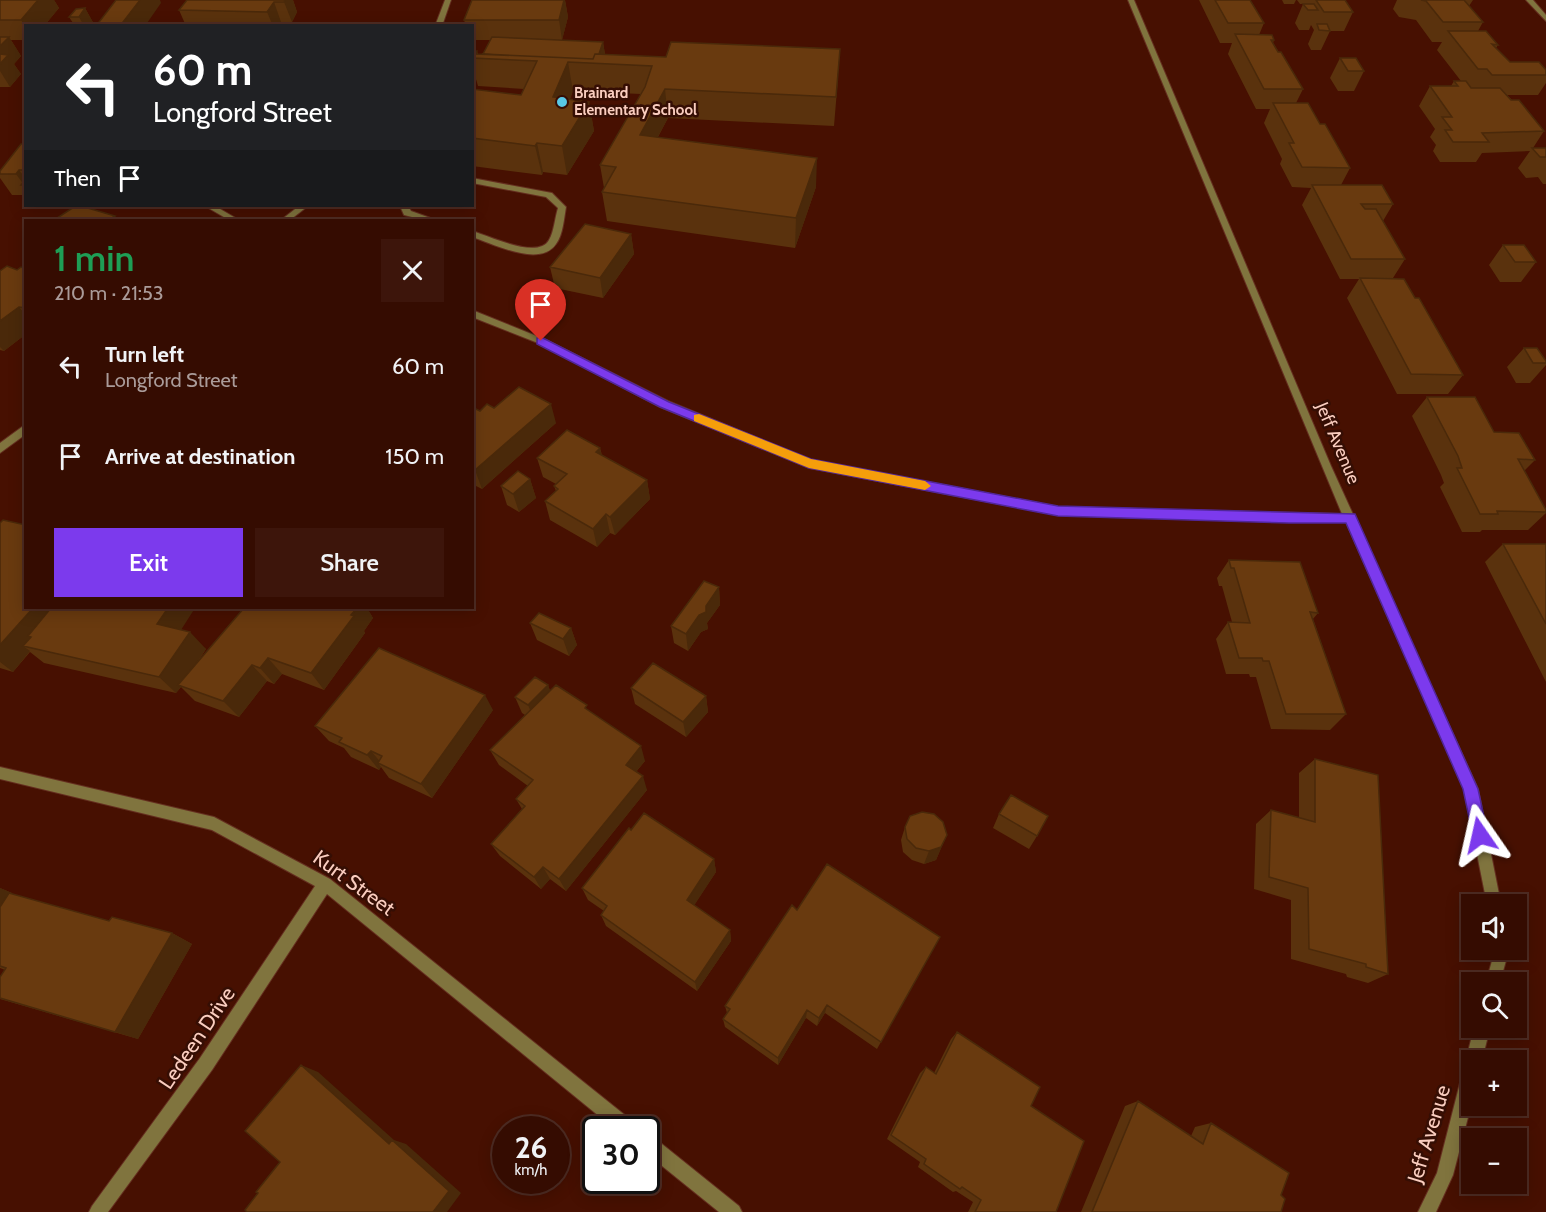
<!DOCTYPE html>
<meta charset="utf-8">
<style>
:root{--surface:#350c01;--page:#3d150b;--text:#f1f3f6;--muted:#aa9b99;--line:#4f2c23;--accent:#7c3aed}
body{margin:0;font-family:Cabin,sans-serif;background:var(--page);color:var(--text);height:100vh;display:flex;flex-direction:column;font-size:22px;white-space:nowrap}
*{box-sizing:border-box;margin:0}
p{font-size:20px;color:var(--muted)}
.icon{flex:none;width:33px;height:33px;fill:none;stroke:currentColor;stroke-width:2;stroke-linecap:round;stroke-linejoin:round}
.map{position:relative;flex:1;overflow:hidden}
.side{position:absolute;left:24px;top:219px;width:450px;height:390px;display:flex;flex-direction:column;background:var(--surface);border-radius:0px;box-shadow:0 3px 15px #0003,0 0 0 2px var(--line)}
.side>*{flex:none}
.top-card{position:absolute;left:24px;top:24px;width:450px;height:183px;border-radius:0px;box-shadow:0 3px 15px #0003,0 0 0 2px var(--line);background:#202124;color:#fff;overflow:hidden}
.tools{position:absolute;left:1461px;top:894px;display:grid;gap:12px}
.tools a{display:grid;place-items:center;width:66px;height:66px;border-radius:0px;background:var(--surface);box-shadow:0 3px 15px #0003,0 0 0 2px var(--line);font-size:30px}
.speed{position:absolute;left:492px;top:1116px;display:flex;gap:12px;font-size:30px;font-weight:700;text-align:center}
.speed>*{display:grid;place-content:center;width:78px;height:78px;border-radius:50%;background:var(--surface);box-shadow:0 3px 15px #0003,0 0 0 2px var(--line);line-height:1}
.speed small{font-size:15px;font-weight:400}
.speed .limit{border:3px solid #111;border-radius:9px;background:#fff;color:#111}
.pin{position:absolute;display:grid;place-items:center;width:51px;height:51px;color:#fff;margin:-62px -26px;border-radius:50% 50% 50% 0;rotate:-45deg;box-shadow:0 0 6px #0007}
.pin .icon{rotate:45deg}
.me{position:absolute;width:66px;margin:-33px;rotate:349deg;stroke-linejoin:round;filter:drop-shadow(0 0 4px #0008)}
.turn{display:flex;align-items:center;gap:21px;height:126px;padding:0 30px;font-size:27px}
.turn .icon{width:78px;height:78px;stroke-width:2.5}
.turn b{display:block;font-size:42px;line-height:51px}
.then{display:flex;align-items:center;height:57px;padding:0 30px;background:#0003;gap:12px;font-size:22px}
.round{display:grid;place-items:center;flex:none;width:63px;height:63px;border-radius:0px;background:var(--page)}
.overview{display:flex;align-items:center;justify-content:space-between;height:102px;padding:0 30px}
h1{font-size:36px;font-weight:600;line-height:45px;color:#1e9e55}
.primary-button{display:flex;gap:12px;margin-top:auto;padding:12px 30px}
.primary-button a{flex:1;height:69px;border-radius:0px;background:var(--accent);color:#fff;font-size:24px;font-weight:600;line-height:69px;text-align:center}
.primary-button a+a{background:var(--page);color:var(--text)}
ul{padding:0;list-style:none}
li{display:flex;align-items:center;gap:18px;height:90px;padding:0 30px}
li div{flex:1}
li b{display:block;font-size:22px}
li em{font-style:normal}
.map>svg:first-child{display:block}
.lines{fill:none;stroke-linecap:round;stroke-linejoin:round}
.lane-casing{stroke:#642e1f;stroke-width:2}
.street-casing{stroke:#642e1f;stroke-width:2}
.lane{fill:#80743e;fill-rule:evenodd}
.street{fill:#80743e;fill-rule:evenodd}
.wall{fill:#5a320d}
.shaded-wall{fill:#4a290a}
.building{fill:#693a0f;stroke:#4a290a;stroke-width:1.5}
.route{fill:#7c3aed;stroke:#51269a;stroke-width:1.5}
.slow{fill:#f59e0b}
.poi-dot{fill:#59c8e5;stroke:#350e04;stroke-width:2}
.labels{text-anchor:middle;stroke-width:5;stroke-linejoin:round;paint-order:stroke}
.far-poi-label{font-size:15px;font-weight:bold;fill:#facdbf;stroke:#350e04;text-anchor:start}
.street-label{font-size:18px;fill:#facdbf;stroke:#350e04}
.near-street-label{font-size:21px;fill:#facdbf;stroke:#350e04}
</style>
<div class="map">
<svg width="1546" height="1212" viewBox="0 0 1546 1212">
<rect width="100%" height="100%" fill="#471001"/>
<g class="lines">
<g class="lane-casing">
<path id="lane" d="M472,178L552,193L566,207C564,218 563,235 556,244C540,268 494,244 472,237V231C490,236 538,260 549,240C554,232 555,217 558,208L546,197L472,183Z
M400,206H408L411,211L436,220H424L404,215Z"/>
</g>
<g class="street-casing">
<path id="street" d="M445,0H451L442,26H435Z
M1128,0H1134L1331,466L1478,789L1501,904H1487L1464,789L1346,522L1058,515L809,468L660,407L538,343L472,317V310L544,339L668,401L811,460L1058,507L1342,514Z
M1526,0H1533L1546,15V21Z
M205,206H215L239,220H229Z
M299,206H308L290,220H281Z
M26,424V434L0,453V443Z
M0,767L214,817L330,879L636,1124L638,1130H616L327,894L212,1070L108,1212H89L92,1206L200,1058L315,886L212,830L0,779Z
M1495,950H1509L1500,982H1486Z
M1474,1028H1490L1482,1060H1472V1102L1453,1175L1436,1212H1418L1437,1173Z
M646,1134L652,1136L739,1206L742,1212H719L646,1153Z"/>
</g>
<use href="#lane" class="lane"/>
<use href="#street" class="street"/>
</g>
<path class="wall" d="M0,0H54L59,8L44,26H26V40H11L21,56L14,64L21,74L10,87H0Z
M187,0H293L297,12L292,22H281L279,26H186L179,10Z
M472,0H565L568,17L562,40H549L603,42L605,54L838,78L834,126L668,118L658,137L816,187L795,248L607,221L602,192L604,188L600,165L641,94L573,91L570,99L589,102L594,131L567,175L543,172L542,175L472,166V89L521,95L524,89L478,86L472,66V53L477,51L478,54H483L490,40H472V26H466L464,20Z
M1199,0H1250L1264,23L1259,35L1274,40L1273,43L1303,89L1296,103L1320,124L1350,168L1341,185L1393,204L1383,221L1405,259L1393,278L1415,298L1463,375L1448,394H1397L1347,298L1359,279H1340L1302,205L1311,188L1292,187L1280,164L1282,159L1264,123L1270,109H1256L1228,54L1232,43H1220Z
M1282,0H1296L1294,4H1284Z
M1297,0H1345L1353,12L1344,31H1330L1321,50H1311L1308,44L1314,30L1311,25L1309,30H1299L1295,23L1303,4H1300Z
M1397,0H1473L1469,6L1483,22L1478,31L1498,45L1496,48L1510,62L1546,70V83L1538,95H1507L1544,131L1533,148H1546V184H1543L1538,177L1526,178L1518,168L1530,151L1482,153L1476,162H1440L1433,151L1436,145L1430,137L1435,129L1419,106L1430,86H1451L1454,81H1461L1437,50L1442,42H1432L1416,20L1399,17L1393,9Z
M85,8L95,26H75L69,17Z
M1340,58L1364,71L1354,91H1338L1330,78Z
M26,144V195H12L0,178V171Z
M631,234L634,254L603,298L555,288L550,267Z
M1503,245L1536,262L1521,282H1500L1489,265Z
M26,269V334L4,351L0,350V271Z
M1524,348L1546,361V365L1530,383H1516L1507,367Z
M1427,397L1494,432L1535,460L1524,471L1546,510V513L1528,530H1482L1480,532H1462L1440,487L1444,483L1441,475L1412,416Z
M472,407L480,411L494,408L556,423L482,489L472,484Z
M600,448L602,455L647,480L650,499L615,535L610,533L597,547L550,520L545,501L556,491L554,486L556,484L543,477L537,458Z
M530,479L536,498L519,512L507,505L501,486Z
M0,523L26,608L181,630L206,649L198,662L244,608H367L373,618L364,631L365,633L324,690L282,674L274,684L267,681L239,717L195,701L181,687L176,693L44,663L30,652L13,672L0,668Z
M1503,544H1546V682L1485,562Z
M1229,560L1318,613L1313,619L1346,714L1330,730L1271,729L1256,677H1250L1249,674H1226L1216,639L1228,622H1232L1222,586H1219L1217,578Z
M719,587L720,605L707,623L708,629L701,632L688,651L674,643L671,626Z
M530,623L571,628L577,645L569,656L537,640Z
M548,685L550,691L589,711L645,761L636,772L647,790L566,891L550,879L541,889L500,856L491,844L522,809L516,799L528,786L499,765L490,750L525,715L522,713L515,697Z
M631,688L706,696L708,712L686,737L635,704Z
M493,710L432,798L389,778L381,767L379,770L351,757L344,748L329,741L315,726Z
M1315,759L1388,974L1368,983L1347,977L1346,974L1291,959V900L1254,889L1256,824L1271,810L1299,818V773Z
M999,814L1037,836L1029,849L993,828Z
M905,827L941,848L936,860L924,864L912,860L903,852L901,840Z
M631,830L714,859L716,872L694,905L730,930L731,941L697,991L606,926L601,915L604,911L588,900L582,888Z
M0,888L12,893L11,894L109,921L172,933L192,944L138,1039L0,999L5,970L0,968Z
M797,910L940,937L877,1049L825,1013L817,1026L806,1018L778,1065L725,1027L723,1019L727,1013L725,1006Z
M957,1032L1031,1106L1056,1212H968L973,1202L956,1191L953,1192L918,1167L920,1162L887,1139L920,1073L926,1067L934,1073L951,1039Z
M1138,1101L1191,1136L1195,1127L1211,1123L1281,1195V1212H1081L1125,1106Z"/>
<path class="shaded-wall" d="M38,0H54L59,8L44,26H26V28L21,20Z
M140,0H160L161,3L145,26H120Z
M285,0H293L297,12L292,22L284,2Z
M564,0H565L568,17L562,40L559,20Z
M274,2L281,22L279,26H273L267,12Z
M85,8L95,26H84L79,17Z
M9,37L21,56L14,64L21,74L10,87L0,71V46Z
M603,42L606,62L596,63Z
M568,62L573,91L559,126L553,97Z
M665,89L668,118L643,164L640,135Z
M589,102L594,131L567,175L562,146Z
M537,143L543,172L542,175L535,146Z
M817,158L816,187L795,248L796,218Z
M19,170L26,179L24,185L16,174Z
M115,216L118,220H111L110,219Z
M631,234L634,254L603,298L600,278Z
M19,307L26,315V334L4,351L0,347V321Z
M551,404L556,423L482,489L475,470Z
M600,448L604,467L596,452Z
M530,479L536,498L519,512L513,494Z
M647,480L650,499L615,535L610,517Z
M606,514L610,533L597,547L593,529Z
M719,587L720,605L707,623L708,629L701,632L688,651L686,634Z
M33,608H67L31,637L28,636L37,643L23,646L30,651L13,672L0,662V645Z
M168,608H195L174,641L157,624Z
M357,608H367L373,618L364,631L365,633L324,690L311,673Z
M571,628L577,645L569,656L563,639Z
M190,632L206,649L181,686L178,685L181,687L176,693L159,677Z
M268,658L282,674L274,684L260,668Z
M252,665L267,681L239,717L223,701Z
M548,685L554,701L535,721L528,705Z
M485,695L493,710L432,798L421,784Z
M706,696L708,712L686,737L683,722Z
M641,746L645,761L630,779L626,765Z
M371,751L383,765L378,763L381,767L379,770L367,755Z
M643,776L647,790L566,891L559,879Z
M947,835L936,860L924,864L929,851Z
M714,859L716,872L690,912L687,900Z
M543,867L550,879L541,889L534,877Z
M0,888L12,893L0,910Z
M730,930L731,941L697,991L695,982Z
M172,933L192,944L138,1039L115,1032Z
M827,1005L825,1013L817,1026L819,1018Z
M807,1010L806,1018L778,1065V1058Z
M301,1065L318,1072L394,1140L406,1144L461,1193L447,1212H433L389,1144Z"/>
<path class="building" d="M1,0H38L21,20H0V1Z
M116,0H140L120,26H96Z
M187,0H285L284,2H274L267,12L179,10Z
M472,0H564L559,20H464Z
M1215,0H1250L1264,23H1228Z
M1316,0H1345L1353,12H1324Z
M1421,0H1464L1483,22H1443L1426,1Z
M1303,4H1314L1318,10H1308Z
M85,8L79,17H69L76,9Z
M236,24L235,26H208L209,25Z
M1317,24H1327L1330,31L1319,30Z
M1448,31H1486L1498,45L1492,44L1510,62H1539L1546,70V75H1492L1487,69H1478Z
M1235,34L1272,35L1274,40H1271L1278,52H1281L1303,89H1264Z
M0,37H9L0,46Z
M492,37L603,42L599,54H595L593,59L483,54Z
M671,42L840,49L836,97L665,89L640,135L817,158L796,218L602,192L616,167L600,165L645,87L652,66L568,62L553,97L589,102L562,146L537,143L535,146L472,138V89L521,95L537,61L472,58L473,51H477L476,54L593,59L595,54L666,57Z
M0,54L8,55L0,64Z
M1340,58H1356L1364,71H1348Z
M1454,81H1466L1471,88H1500L1511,100H1519L1544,131L1482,133L1489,142H1453L1445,130H1452L1442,117H1452L1430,86H1458Z
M1273,103H1308L1320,124H1325L1350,168L1302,167L1289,143H1294Z
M21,144H26V170H19L16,174H0V171Z
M1532,148H1546V157H1540Z
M26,179V185H21Z
M1312,185H1382L1393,204H1361L1365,209H1376L1405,259H1351Z
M81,206L115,216L110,219L115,220H54L74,207Z
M585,224L631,234L600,278L550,267Z
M1503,245H1524L1536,262H1515Z
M7,266L17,270L21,267L26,269V308L19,307L0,321V271Z
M1360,278L1404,279L1415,298H1419L1463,375L1411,374Z
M1524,348H1537L1546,361V363H1533Z
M519,387L551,404L475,470L472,469V407L480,411L487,404L494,408Z
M1427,397H1475L1494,432L1519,433L1535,460L1518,459L1546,510V512L1497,511L1498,514H1480L1457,468H1462L1458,456Z
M567,430L600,448L596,452L647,480L610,517L606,514L593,529L545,501L558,489L554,486L567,474L537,458Z
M518,471L530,479L513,494L501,486Z
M3,520L26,525V608H33L0,645V523Z
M1503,544H1546V624Z
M1229,560L1300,562L1318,613L1310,612L1346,714H1286L1269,661H1263L1262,658H1239L1228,622L1250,623L1234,568H1231Z
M704,581L719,587L706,606V612L699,615L686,634L671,626Z
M51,608H168L157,624L190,632L159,677L23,646L31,637L28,636Z
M244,608H357L351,615L354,616L311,673L268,658L260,668L252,665L223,701L178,685Z
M539,613L571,628L563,639L530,623Z
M379,648L485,695L421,784L378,763L382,756L371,751L367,755L339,742L342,738L315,726Z
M653,663L706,696L683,722L631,688Z
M535,677L548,685L528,705L515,697Z
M556,685L587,705L585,708L641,746L626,765L643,776L559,879L543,867L534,877L491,844L525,806L516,799L533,780L490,750Z
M1315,759L1378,775L1388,974L1366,967V964L1309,949L1308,888L1269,877L1271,810L1315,822Z
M1011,795L1048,816L1037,836L999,814Z
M922,812L934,814L943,822L947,835L941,847L929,851L916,848L907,839L905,827L910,816Z
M644,813L714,859L687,900L730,930L695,982L601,915L607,906L582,888L629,828L631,830Z
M827,864L940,937L881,1042L827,1005L819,1018L807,1010L778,1058L723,1019L730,1009L725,1006L792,905L797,910Z
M9,893L109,921L112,917L172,933L115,1032L0,998V977L6,968L0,966V907Z
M957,1032L1040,1087L1031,1106L1084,1141L1056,1212H975L981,1200L962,1187L960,1189L924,1164L926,1159L891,1135L926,1067L936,1074Z
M301,1065L389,1144L392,1140L449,1191L433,1212H247L245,1210L258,1193L256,1192L280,1162L245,1131Z
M1138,1101L1203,1144L1211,1123L1289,1173L1281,1195L1285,1199L1281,1212H1092Z"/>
<path class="route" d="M541,337L669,402L811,459L1058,506L1355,514L1478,789L1488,835L1486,841L1480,843L1474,841L1463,789L1346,523H1289L1058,516L809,468L660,407L537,344V338Z"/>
<path class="slow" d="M699,414L811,459L925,481L931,486L925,490L809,468L694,421V415Z"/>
<circle class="poi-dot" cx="562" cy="102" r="6"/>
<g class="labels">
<g class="far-poi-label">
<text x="574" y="98">Brainard<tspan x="574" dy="17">Elementary School</tspan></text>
</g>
<g class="street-label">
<text transform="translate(1338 443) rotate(67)" y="6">Jeff Avenue</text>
</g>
<g class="near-street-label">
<text transform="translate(354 883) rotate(36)" y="7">Kurt Street</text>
<text transform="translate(197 1038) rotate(-56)" y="7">Ledeen Drive</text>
<text transform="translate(1429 1134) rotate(-73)" y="7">Jeff Avenue</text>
</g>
</g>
</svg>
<div class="tools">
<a><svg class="icon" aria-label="sound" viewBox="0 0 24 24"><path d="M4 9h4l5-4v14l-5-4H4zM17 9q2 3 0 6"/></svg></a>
<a><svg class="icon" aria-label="search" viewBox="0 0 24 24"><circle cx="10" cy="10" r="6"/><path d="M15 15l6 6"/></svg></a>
<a>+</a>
<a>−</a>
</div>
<div class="speed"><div>26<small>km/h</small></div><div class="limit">30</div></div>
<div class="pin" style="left:541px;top:341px;background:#d93025"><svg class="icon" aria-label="arrive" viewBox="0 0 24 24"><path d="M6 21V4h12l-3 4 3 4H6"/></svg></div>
<svg class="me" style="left:1480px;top:835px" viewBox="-20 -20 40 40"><path d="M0-17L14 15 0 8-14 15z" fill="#7c3aed" stroke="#fff" stroke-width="4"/></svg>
<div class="top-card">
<div class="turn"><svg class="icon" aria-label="left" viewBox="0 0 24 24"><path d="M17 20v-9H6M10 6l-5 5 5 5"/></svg><div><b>60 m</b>Longford Street</div></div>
<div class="then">Then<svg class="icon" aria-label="arrive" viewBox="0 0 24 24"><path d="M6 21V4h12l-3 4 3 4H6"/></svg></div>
</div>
<section class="side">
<div class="overview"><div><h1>1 min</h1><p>210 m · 21:53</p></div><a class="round"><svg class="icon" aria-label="close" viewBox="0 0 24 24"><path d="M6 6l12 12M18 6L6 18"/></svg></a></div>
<ul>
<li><svg class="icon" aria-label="left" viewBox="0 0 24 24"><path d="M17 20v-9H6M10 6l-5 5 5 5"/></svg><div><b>Turn left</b><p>Longford Street</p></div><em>60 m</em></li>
<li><svg class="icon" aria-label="arrive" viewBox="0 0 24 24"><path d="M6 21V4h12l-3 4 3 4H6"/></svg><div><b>Arrive at destination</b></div><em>150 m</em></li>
</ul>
<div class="primary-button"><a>Exit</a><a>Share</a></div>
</section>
</div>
